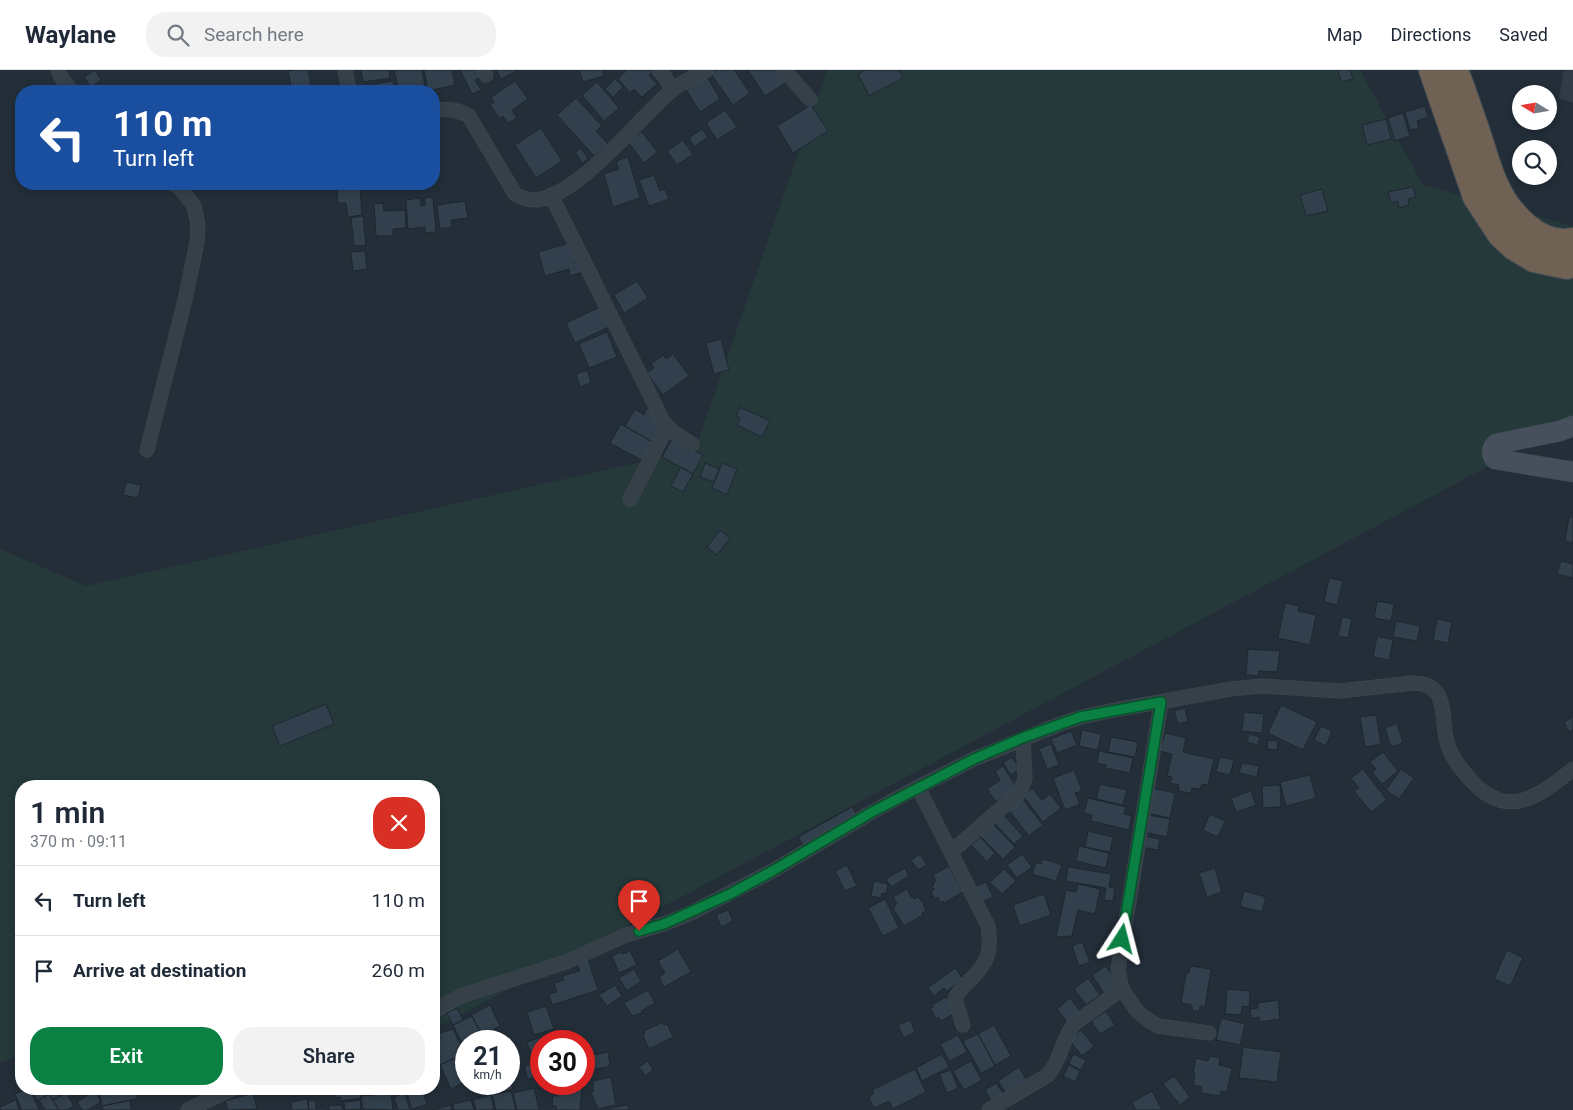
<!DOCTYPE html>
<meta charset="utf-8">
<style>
:root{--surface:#fff;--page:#f2f2f3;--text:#1f2937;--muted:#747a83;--line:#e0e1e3;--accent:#0b8043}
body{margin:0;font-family:Roboto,sans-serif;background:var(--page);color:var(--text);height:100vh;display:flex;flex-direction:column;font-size:19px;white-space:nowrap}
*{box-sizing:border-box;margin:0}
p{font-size:16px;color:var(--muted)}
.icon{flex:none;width:28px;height:28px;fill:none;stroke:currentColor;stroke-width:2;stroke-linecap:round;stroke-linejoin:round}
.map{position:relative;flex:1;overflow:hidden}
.panel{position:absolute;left:15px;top:710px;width:425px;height:315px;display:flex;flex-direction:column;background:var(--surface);border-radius:20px;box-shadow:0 2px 8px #0003}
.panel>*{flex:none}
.guide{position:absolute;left:15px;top:15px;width:425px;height:105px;border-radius:20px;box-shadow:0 2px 8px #0003;background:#1a4fa0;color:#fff;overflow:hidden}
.needle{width:32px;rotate:281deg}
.buttons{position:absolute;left:1512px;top:15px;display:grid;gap:10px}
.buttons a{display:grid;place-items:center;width:45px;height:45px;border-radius:50%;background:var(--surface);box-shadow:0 2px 8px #0003;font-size:25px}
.speed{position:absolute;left:455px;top:960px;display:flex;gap:10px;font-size:25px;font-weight:700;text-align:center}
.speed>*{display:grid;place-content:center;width:65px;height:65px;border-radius:50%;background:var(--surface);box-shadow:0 2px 8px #0003;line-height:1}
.speed small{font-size:12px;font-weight:400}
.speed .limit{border:8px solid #d22;background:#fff;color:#111}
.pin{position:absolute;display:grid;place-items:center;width:42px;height:42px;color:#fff;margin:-51px -21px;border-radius:50% 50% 50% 0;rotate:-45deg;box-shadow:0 0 5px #0007}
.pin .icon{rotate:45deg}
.me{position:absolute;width:55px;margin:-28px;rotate:9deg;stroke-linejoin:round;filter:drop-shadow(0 0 4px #0008)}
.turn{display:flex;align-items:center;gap:18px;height:105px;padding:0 15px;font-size:22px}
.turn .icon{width:65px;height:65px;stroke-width:2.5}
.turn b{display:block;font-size:35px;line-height:42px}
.round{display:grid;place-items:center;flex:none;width:52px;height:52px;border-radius:20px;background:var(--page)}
.overview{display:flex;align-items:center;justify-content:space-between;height:85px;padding:0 15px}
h1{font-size:30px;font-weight:600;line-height:38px}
.primary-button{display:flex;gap:10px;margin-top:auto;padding:10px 15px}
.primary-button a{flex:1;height:58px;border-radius:20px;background:var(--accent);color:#fff;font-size:20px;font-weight:600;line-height:58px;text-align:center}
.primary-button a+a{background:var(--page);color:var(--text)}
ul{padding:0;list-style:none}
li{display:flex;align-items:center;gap:15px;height:70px;padding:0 15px;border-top:1px solid var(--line)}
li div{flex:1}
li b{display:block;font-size:19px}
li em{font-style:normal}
header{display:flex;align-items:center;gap:30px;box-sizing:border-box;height:70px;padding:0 25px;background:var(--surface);border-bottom:1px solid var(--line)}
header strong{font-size:24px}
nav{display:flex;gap:28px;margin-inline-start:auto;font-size:18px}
.search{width:350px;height:45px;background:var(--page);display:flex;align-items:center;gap:12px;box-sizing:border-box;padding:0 18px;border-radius:20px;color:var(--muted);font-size:19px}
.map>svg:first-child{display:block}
.airport{fill:#313b46}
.green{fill:#25393a}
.building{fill:#32404d;stroke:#1e2730}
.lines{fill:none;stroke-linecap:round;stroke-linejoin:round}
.street-casing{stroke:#404952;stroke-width:15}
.secondary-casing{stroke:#404952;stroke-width:21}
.highway-casing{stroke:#424b54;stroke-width:28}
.street{stroke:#364049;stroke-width:14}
.secondary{stroke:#45505c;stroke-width:20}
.highway{stroke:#6f6254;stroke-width:26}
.route-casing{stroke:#07532c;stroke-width:12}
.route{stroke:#0b8043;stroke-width:9}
</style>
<header>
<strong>Waylane</strong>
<div class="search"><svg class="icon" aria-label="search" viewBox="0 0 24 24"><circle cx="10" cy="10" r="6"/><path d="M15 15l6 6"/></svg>Search here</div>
<nav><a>Map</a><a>Directions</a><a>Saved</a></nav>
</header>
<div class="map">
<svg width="1573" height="1040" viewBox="0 0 1573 1040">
<rect width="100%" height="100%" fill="#232e39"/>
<path class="airport" d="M1564,0H1573V33L1559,28Z"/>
<path class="green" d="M827,0H1360L1423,115L1573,156V351L434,959V716H21V985L0,993V479L86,516L695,380Z"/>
<path class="building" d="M95,0L101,10L91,17L84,7Z
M294,0H308L312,21H292L288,1Z
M361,0H389L390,8L363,12Z
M394,0H422L425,17L399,21Z
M424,0H452L455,15L428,21Z
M460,0H482L485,5L475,10L481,20L472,24Z
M496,0H518L501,9Z
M579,0H602L604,6L583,12Z
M627,0H651L652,2L649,5L657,14L642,27L634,19L630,23L618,9Z
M716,0H734L750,23L733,35L711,4Z
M748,0H780L787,12L765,26Z
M866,0H899L903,8L869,26L858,4Z
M1338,0H1350L1353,9L1341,12Z
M706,5L720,29L700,42L685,18Z
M615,9L623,17L613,27L605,19Z
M393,11L395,21H376L374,14Z
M515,11L528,29L512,40L517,48L508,53L503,46L500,49L490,35L494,32L491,27Z
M597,12L619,38L604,51L582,25Z
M576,28L602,56L596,61L608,74L594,86L557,45Z
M811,35L828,61L793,83L777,56Z
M1425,36L1428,47L1417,51L1419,58L1410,60L1405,42Z
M725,40L737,57L717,70L706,53Z
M1403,43L1410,66L1395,71L1388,48Z
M1386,49L1391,69L1367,75L1362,55Z
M541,58L562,91L536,108L515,75Z
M702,59L708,67L694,77L689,68Z
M642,62L657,82L644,93L628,72Z
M683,70L693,84L677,95L667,81Z
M581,78L588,89L582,93L575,82Z
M628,87L640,128L613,137L604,104L619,99L616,91Z
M654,105L660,121L665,119L669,129L649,136L639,110Z
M344,114H359L360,117L345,118Z
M1413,117L1416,127L1408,129L1409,135L1399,138L1398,131L1391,133L1388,122Z
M360,118L362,145L348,147L346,133H338L337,120Z
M1322,119L1328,141L1306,146L1300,125Z
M433,127L436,162L425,163V157L408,159L406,130L420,128L421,136L425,135V128Z
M465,131L468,148L451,150L452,157L440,159L437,135Z
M383,133L384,141L405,140L406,158L393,159V166H376L374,134Z
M363,146L366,175L354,176L351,148Z
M570,173L576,193L580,191L583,202L570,206L569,199L545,206L538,182Z
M365,181L367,199L353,201L351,182Z
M637,211L648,228L624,243L614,225Z
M600,237L609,257L575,273L566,253Z
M607,262L617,287L589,298L579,274Z
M721,269L729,300L714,304L706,273Z
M673,284L689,306L663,325L647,303L654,298L651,294L663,285L666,289Z
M587,300L591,313L580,317L576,304Z
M740,337L770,351L762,367L737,355L740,348L736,346Z
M647,338L654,342L658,357L663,360L656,374L625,356L635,339L644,345Z
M621,354L656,374L645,392L610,373Z
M672,369L703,385L693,404L662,387Z
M705,393L719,399L714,412L700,407Z
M722,393L737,399L727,425L712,418Z
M681,397L693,404L683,422L671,416Z
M126,412L141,415L138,428L123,425Z
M1569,447H1573V473L1565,471Z
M720,460L730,468L717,485L707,477Z
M1561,491L1573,494V508L1557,504Z
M1329,508L1343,511L1337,535L1324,532Z
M1377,531L1394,534L1391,551L1374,548Z
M1285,533L1299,536L1298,541L1316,545L1310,575L1278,568Z
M1342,547L1352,549L1348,568L1338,566Z
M1437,549L1452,552L1448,573L1433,570Z
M1396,551L1420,556L1417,571L1393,567Z
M1377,566L1393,570L1389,590L1373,587Z
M1248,579L1280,581L1277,602L1259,601L1258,606L1246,605Z
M326,634L334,654L280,676L272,656Z
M1281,635L1317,652L1303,680L1268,663Z
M1185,638L1188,651L1178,654L1174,641Z
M1244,642L1264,644L1262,663L1242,661Z
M1376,645L1381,674L1365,677L1360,647Z
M1573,647V660L1569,662L1564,652Z
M1397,653L1403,673L1391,677L1385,658Z
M1321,656L1332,661L1326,676L1314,670Z
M1082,660L1101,664L1098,680L1079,676Z
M1071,661L1077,675L1057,683L1051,669Z
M1165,663L1186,668L1183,682L1214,689L1208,715L1202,714L1200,719L1192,718L1191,723L1178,721L1179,715L1170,713L1172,707L1167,706L1172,684L1160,681Z
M1249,664L1260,667L1258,675L1247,672Z
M1111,667L1138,672L1135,687L1108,682Z
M1268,670L1278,671L1277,680L1267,679Z
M1051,674L1059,695L1047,699L1039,679Z
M1099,681L1133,688L1130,703L1105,698L1106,695L1097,693Z
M1383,682L1398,701L1382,714L1372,702L1376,699L1370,692Z
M1012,687L1020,699L1011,705L1003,693Z
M1220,687L1234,690L1230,705L1216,702Z
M1242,693L1259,696L1257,707L1239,703Z
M1003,696L1017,718L996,732L987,719L1000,710L995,701Z
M1363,699L1387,730L1371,742L1354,721L1359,718L1351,708Z
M1401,699L1414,708L1399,729L1386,720Z
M1074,700L1082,721L1075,723L1080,734L1065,740L1053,708Z
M1310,705L1316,728L1286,736L1280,712Z
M1100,714L1127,720L1123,735L1096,729Z
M1280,715L1281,737L1263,738L1262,716Z
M1032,718L1042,730L1050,724L1061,738L1043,752L1023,726Z
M1152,718L1175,723L1170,748L1147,743Z
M1251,721L1256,735L1236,742L1231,728Z
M1021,727L1043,755L1029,766L1007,738Z
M1088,728L1126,737L1124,744L1132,746L1129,760L1091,751L1092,745L1084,743Z
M852,737L857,745L803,775L798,767Z
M1002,743L1023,766L1014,774L993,752Z
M1210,744L1225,751L1218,767L1203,760Z
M1147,745L1170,749L1167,767L1144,762Z
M993,754L1015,777L1003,789L980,766Z
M1088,761L1113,767L1110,782L1085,777Z
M1143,766L1160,769L1158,780L1141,777Z
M980,767L995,783L987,792L971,775Z
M1079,776L1109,783L1106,798L1076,791Z
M920,784L927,795L918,800L911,790Z
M1022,784L1032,797L1017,808L1007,795Z
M1043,789L1062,795L1056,811L1032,804L1036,793L1041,794Z
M847,795L857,816L845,821L835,801Z
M949,796L963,822L944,833L943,831L940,833L938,827L935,829L931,822L934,820L932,816L934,815L933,813L936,811L933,805Z
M1068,797L1111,804L1109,817L1115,818L1113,831L1104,830L1106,818L1066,811Z
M905,798L909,806L891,817L886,809Z
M1215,798L1222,822L1207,827L1199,803Z
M1004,799L1016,811L1002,824L990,812Z
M874,811L888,814L886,824L882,823L881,828L871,826Z
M986,812L993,827L980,833L973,817Z
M1078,814L1100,819L1095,844L1078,840L1072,866L1056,867L1066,820L1076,822Z
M907,819L911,827L913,826L914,829L918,827L921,831L922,830L926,841L922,843L923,845L904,856L894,840V836L897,834L893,827Z
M1244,821L1266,827L1262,842L1240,836Z
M1044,824L1051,845L1020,856L1013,835Z
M885,829L899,858L883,866L868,838Z
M728,840L733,851L721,857L716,845Z
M1082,872L1090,892L1079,896L1072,876Z
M678,879L691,902L664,917L659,907L665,903L658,891Z
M1507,880L1523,888L1510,916L1494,909Z
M630,881L637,895L619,903L612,886L621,882L622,884Z
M588,889L598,920L552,935L549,924L557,922L554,913L564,910L562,906L580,901L577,893Z
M1106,896L1119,916L1105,925L1092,905Z
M1190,896L1211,899L1205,937L1200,936L1199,942L1192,940V935L1181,933L1186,903H1189Z
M955,898L963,909L947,921L944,918L934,926L928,918Z
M634,899L641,911L627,921L619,908Z
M1088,908L1100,925L1086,935L1074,919Z
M615,915L622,926L607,936L599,925Z
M1227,919L1250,921L1249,937L1242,936L1241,945L1225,944Z
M648,920L655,933L641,941L643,943L632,946L624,933Z
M946,927L955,943L941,951L938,947L936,949L930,938L933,937L932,935Z
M1070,928L1081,942L1068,953L1057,939Z
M1278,930L1280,949L1260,952L1259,947L1251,948L1250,939L1258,938V933Z
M490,935L500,956L482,965L471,945Z
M546,936L554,959L534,965L527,942Z
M457,938L463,950L453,955L447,943Z
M1106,941L1115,955L1100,964L1091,951Z
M472,946L485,971H466V981L453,955Z
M1221,948L1245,954L1240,975L1216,970Z
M910,950L915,962L904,968L898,955Z
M663,952L664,955L667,954L673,967L649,979L643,966L645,964L644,961Z
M994,955L1011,986L995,995L978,964Z
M453,959L465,983L440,995L434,981V979L439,976L434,965Z
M1081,960L1094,976L1082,986L1069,970Z
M978,964L995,996L981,1003L963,971Z
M548,965L550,971H541V985L532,988L527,972Z
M958,965L967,982L949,991L940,974Z
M1243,977L1281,982L1277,1012L1239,1008Z
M608,982L610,996L591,1000L588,986Z
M942,984L949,997L922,1011L916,998Z
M1073,984L1086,990L1081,1000L1069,994Z
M1210,986L1220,988L1219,995L1232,998L1227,1022L1221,1021L1220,1026L1201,1023L1202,1017L1193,1015L1195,1004L1193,1003L1196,988L1208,991Z
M454,988L465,1012L451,1019L440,995Z
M541,990V1008L536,991Z
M648,991L653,1000L645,1006L639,997Z
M971,991L982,1010L964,1020L953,1001Z
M534,993L539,1006L528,1009L524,996Z
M1069,995L1080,1001L1075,1012L1063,1006Z
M1019,997L1028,1012L1008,1026L998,1011Z
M915,999L926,1022L893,1039L889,1031L874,1038L869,1028L874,1023L872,1020Z
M951,1000L958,1018L947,1023L939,1004Z
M509,1005L513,1019L499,1023L496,1014H509Z
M1174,1006L1190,1027L1180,1035L1163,1014Z
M611,1007L616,1035L598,1039L591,1022H593V1011Z
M996,1013L1005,1026L993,1033L985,1020Z
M479,1014H493L495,1019L481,1023Z
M534,1018L539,1040H517L513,1023Z
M567,1018L582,1019L580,1040H556V1036H552L553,1026H558V1021L566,1022Z
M27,1019H30L39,1040H22L15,1024Z
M30,1019H46L49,1024L38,1031Z
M46,1019H64L56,1023L59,1027L53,1030Z
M81,1019H95L96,1020L84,1025Z
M99,1019H135L137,1029L102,1036Z
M158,1019H171L167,1025Z
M343,1019H359L361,1028L341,1031L340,1027L335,1028V1023H340V1021H343Z
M360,1019H389L390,1023L361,1026Z
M410,1019H422L427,1034L412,1039L406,1020Z
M95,1021L101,1032L88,1040H82L77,1032Z
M511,1021L516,1040H496L492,1025Z
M1152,1021L1162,1040H1136L1132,1032Z
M66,1023L74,1036L67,1040H59L53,1030Z
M253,1023L257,1039L228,1040L225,1031Z
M391,1023L393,1040L363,1039L361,1026Z
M405,1023L410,1040H398L394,1027Z
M49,1024L53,1030L59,1040H45L39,1030Z
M491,1025L494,1038L491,1040H476L473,1030Z
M307,1029L309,1040H292L291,1032Z
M16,1030L19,1040H0V1037Z
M130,1030L131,1040H103L102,1036Z
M315,1030L316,1039L324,1038V1040H309L308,1031Z
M360,1030L361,1039L345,1040L344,1032Z
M471,1030L474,1040H454L453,1034Z
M342,1035V1040H329L328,1036Z
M451,1035L452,1040H432Z
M628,1035L629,1040H610V1038Z"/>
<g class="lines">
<g class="street-casing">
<path id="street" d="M58,0L62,9L72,21
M345,0L349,21
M484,0L486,5
M659,0L665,7L672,19
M784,0L810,29
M434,40C447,39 457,39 469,46L515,124C521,128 528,130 536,130C580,125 637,50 671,21C681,12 695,6 707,0
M551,125L663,351L673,362L692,374
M147,380L185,230L197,172L198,154L194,136L181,119L174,114
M630,429L667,357
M1161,633L1118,900L1122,919L1137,941L1148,950L1158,956L1209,963
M918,717L988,856C992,881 988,893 970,910C964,916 958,921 955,929L963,955
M951,782L1020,722L1025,708L1023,669
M434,941L461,926L566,892L626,865L664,854L693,842L774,800L872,742L918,717L974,689L1060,654L1081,647L1120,639L1231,619L1263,616L1340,621L1413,613C1423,613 1431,615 1437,623C1446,638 1442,659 1448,675C1452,688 1460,697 1468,707C1505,751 1536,729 1573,699
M188,1040L232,1019
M989,1040L1048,1005C1061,990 1062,969 1074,954L1122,919"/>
</g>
<g class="secondary-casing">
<path id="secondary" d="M1573,356L1560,361L1496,374C1491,379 1491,384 1495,389L1573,402"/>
</g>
<g class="highway-casing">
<path id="highway" d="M1432,0L1476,127L1501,165L1514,177L1534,189L1567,196L1573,194
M1455,0C1463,21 1470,42 1477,62C1483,79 1487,97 1495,114C1507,142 1538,178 1573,171"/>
</g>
<use href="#street" class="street"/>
<use href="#secondary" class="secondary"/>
<use href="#highway" class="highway"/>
</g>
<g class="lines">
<g class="route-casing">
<path id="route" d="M639,861L664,854L732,823L774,800L872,742L974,689L1022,668L1080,647L1161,632L1122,869"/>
</g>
<use href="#route" class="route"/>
</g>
</svg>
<div class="buttons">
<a><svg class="needle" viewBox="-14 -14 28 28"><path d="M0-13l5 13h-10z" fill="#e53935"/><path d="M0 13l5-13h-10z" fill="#747a83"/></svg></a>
<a><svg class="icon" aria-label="search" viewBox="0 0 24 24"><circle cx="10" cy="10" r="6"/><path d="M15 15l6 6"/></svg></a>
</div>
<div class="speed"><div>21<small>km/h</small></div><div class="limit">30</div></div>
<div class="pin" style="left:639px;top:861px;background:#d93025"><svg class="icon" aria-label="arrive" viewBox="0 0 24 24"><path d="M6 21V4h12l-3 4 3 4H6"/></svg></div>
<svg class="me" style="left:1122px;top:869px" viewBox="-20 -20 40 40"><path d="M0-17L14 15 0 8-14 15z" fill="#0b8043" stroke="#fff" stroke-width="4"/></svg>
<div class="guide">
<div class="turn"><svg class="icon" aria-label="left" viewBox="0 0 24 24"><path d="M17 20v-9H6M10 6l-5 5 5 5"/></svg><div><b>110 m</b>Turn left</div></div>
</div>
<section class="panel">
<div class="overview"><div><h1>1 min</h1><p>370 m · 09:11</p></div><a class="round" style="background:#d93025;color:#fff"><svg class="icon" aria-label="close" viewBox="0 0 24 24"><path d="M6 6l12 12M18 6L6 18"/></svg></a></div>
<ul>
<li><svg class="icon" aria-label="left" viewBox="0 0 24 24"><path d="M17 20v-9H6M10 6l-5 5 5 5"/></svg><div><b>Turn left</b></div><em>110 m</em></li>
<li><svg class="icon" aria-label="arrive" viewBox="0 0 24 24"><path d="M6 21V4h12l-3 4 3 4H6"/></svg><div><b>Arrive at destination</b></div><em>260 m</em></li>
</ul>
<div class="primary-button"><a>Exit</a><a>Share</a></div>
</section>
</div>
